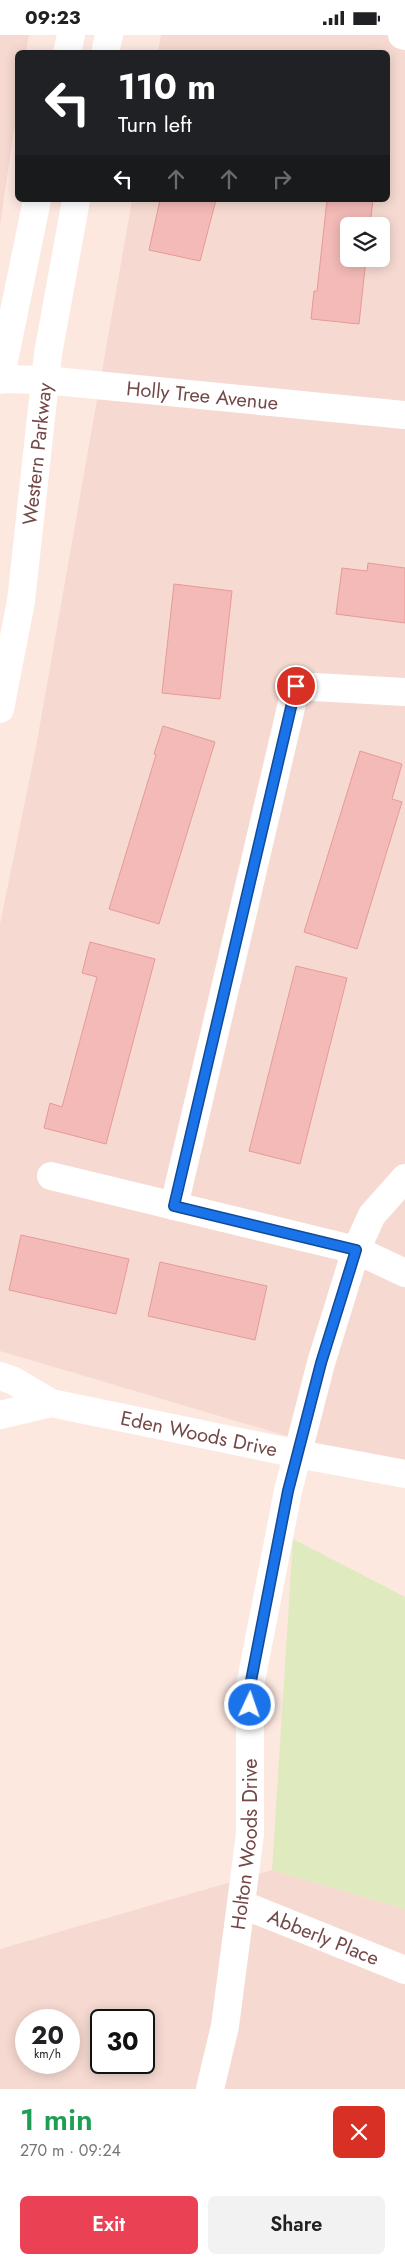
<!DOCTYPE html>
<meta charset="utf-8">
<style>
:root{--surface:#fff;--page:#f2f2f2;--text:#202124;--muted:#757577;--accent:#eb4154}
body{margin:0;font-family:Jost,sans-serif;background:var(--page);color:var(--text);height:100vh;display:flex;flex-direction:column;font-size:19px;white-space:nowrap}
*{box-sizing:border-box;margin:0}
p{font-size:16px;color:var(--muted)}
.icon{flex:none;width:28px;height:28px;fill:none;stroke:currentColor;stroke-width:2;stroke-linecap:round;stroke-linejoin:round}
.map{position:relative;height:2054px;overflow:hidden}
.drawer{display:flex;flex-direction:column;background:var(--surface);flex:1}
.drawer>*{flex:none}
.hud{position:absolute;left:15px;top:15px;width:375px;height:152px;border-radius:8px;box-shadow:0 2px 12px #0003;background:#202124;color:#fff;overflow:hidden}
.fabs{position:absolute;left:340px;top:182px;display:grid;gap:10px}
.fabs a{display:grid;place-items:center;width:50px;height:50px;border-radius:8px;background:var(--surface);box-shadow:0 2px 12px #0003;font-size:25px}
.speed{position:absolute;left:15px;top:1974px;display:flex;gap:10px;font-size:25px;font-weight:700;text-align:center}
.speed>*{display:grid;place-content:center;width:65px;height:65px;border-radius:50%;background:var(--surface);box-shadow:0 2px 12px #0003;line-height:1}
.speed small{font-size:12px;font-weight:400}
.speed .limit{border:2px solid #111;border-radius:8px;background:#fff;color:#111}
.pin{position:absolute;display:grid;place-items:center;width:42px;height:42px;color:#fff;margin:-21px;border:2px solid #fff;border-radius:50%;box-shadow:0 1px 5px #0007}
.me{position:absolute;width:55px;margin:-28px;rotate:3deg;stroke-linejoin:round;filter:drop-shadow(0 0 4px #0008)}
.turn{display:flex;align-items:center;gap:18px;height:105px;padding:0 20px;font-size:22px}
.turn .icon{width:65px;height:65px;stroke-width:2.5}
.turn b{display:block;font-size:35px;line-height:42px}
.lanes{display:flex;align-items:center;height:48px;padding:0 20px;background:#0003;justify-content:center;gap:25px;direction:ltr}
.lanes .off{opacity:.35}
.round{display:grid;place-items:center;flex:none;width:52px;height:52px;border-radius:8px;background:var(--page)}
.summary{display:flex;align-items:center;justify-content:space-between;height:85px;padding:0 20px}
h1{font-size:30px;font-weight:600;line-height:38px;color:#1e9e55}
.button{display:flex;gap:10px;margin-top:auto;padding:10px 20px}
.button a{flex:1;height:58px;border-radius:8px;background:var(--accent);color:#fff;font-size:20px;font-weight:600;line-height:58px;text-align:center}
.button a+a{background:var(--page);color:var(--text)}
.status{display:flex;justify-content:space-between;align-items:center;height:35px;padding:0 25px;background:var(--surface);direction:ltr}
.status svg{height:14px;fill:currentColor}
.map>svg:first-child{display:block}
.residential{fill:#f6dad1;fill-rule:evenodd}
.green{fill:#dfeabe}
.building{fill:#f3bab7;stroke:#e69a97}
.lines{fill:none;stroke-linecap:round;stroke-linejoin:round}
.minor{stroke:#fff;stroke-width:28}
.tertiary{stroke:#fff;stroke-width:28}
.secondary{stroke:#fff;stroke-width:28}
.route-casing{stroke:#114b97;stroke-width:12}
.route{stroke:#1a73e8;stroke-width:9}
.labels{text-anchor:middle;stroke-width:4;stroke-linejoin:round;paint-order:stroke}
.street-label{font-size:20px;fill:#744847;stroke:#ffede7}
</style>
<div class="status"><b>09:23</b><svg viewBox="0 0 49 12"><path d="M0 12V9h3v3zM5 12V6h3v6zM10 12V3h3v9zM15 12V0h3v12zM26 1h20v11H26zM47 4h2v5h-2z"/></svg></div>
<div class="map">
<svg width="405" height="2054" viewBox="0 0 405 2054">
<rect width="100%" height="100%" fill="#fde8e0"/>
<path class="residential" d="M0,0H29L26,17L18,18L17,74L0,191Z
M161,0H405V1434L361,1423L0,1316V889L36,712L132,165H388V18L158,17ZM349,191H381V224H349Z
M272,1835L405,1874V2054H0V1914ZM26,1985H69V2028H26ZM101,1985H144V2028H101Z"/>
<path class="green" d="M293,1504L405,1562V1874L272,1835Z"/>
<path class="building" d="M160,165H216L200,226L149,215Z
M327,165H373L370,191H349V224H366L359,289L311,284L314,256H317Z
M368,528L405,533V588L336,579L342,533L367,536Z
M174,549L232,556L220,664L162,658Z
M163,691L215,707L159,889L109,874L156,720L154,719Z
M360,716L402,729L392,764L402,767L357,914L304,897Z
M90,907L155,924L106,1109L44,1093L50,1068L62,1072L97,942L82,938Z
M296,931L347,943L300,1129L249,1116Z
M21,1200L129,1224L116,1279L9,1255Z
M160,1227L267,1251L255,1305L148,1281Z"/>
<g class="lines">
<g class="minor">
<path d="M402,0L405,1"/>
<path id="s1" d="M44,345L405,380"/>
<path d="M51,1141L356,1215L405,1238"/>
<path d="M174,1171L296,651L405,657"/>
<path id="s2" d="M0,1341L14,1346L51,1368L298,1419L405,1439"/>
<path d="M0,1380L51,1368"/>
<path id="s3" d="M241,1869L405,1935"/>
<path id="s4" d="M210,2054L225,1991L250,1799V1651L288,1456L321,1328L356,1215L372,1180L405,1143"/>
</g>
<path class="tertiary" d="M0,344L44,345"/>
<g class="secondary">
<path d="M67,18L71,0"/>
<path d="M105,18L109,0"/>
<path d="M0,345L37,165"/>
<path id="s5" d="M0,674L21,566L48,319L76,165"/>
</g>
</g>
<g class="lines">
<g class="route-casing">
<path id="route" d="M250,1670V1651L288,1456L321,1328L356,1215L174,1171L296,651"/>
</g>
<use href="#route" class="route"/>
</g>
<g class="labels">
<g class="street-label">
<text dy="7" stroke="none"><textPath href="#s1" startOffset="159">Holly Tree Avenue</textPath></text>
<text dy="7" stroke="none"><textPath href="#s5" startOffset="258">Western Parkway</textPath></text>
<text dy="7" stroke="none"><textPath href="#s2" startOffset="209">Eden Woods Drive</textPath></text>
<text dy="7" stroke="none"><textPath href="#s4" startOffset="248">Holton Woods Drive</textPath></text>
<text dy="7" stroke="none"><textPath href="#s3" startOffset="89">Abberly Place</textPath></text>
</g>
</g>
</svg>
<div class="fabs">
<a><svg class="icon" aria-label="layers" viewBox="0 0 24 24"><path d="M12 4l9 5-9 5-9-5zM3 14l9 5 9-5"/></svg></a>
</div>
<div class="speed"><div>20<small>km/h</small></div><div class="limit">30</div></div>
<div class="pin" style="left:296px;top:651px;background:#d93025"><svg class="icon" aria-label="arrive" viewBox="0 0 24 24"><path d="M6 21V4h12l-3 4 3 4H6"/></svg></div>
<svg class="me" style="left:250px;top:1670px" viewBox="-20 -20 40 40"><circle r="17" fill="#1a73e8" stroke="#fff" stroke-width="3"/><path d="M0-11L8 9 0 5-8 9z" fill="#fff"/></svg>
<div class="hud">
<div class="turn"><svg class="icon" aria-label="left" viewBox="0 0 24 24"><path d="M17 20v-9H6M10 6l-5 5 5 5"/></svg><div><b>110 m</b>Turn left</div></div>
<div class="lanes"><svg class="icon" aria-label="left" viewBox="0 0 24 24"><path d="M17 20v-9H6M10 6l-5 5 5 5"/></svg><svg class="icon off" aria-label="ahead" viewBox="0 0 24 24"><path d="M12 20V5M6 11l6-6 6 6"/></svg><svg class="icon off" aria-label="ahead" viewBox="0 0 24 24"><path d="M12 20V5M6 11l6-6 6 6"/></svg><svg class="icon off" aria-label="right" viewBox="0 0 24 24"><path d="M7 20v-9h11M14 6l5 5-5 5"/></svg></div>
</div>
</div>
<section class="drawer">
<div class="summary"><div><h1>1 min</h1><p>270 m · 09:24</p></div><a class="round" style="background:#d93025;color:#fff"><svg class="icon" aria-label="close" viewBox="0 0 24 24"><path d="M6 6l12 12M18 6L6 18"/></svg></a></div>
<div class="button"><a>Exit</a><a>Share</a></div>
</section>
